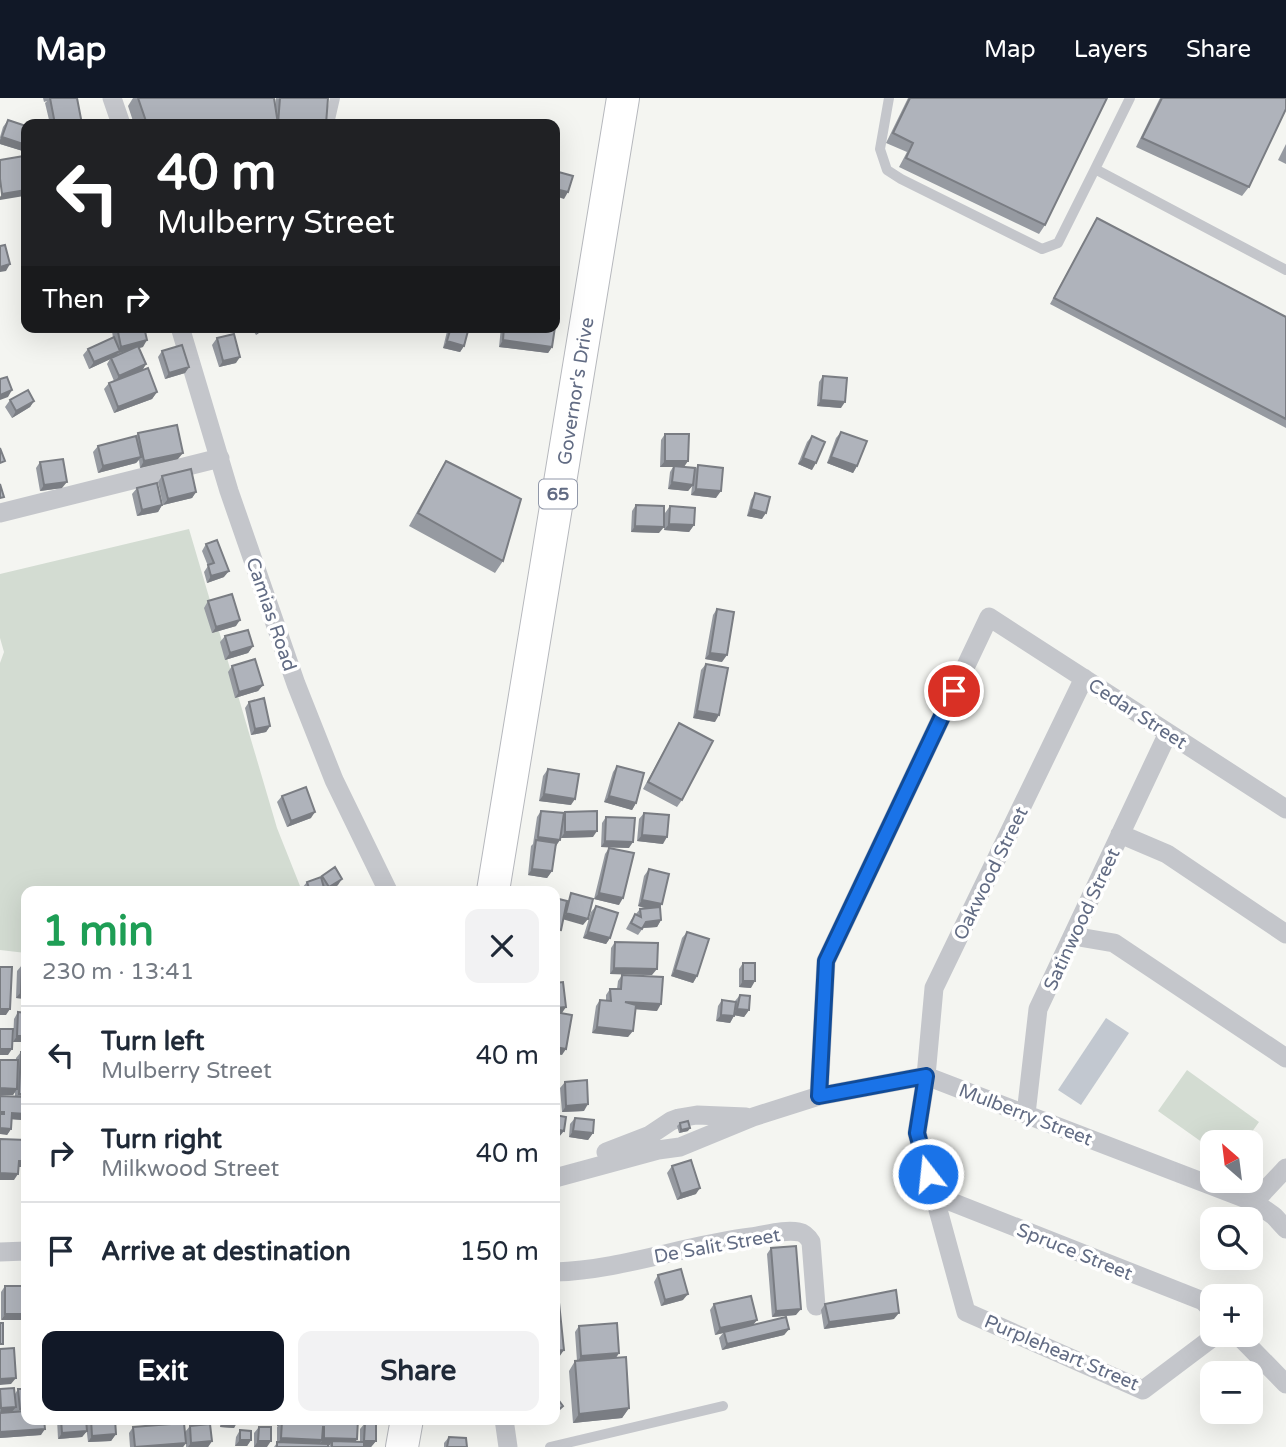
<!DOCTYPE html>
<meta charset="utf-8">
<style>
:root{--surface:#fff;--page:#f2f2f3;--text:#1f2937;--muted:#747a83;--line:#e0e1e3;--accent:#111827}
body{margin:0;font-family:"Varela Round",sans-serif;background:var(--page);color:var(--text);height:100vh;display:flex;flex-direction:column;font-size:26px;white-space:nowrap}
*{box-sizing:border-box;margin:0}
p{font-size:23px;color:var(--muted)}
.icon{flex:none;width:38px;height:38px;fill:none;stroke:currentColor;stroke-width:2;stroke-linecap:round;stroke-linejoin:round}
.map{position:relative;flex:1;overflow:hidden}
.panel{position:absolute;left:21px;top:788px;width:539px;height:539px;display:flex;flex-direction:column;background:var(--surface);border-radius:14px;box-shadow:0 7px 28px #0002}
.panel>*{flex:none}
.top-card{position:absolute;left:21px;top:21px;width:539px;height:214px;border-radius:14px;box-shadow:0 7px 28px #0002;background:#202124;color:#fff;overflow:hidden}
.needle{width:46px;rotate:332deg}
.controls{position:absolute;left:1200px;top:1032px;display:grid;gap:14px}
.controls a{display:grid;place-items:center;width:63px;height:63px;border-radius:14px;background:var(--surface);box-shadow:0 7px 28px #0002;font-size:35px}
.pin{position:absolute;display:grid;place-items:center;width:60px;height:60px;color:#fff;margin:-30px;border:4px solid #fff;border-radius:50%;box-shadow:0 2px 7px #0007}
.me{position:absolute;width:77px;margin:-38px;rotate:344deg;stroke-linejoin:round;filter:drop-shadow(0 0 5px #0008)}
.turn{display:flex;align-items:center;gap:24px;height:147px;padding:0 21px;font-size:32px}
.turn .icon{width:91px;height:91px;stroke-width:2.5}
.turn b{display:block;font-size:49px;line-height:60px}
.then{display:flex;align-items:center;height:66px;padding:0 21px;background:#0003;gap:14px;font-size:26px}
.round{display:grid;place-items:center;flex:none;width:74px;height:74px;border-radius:14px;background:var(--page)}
.summary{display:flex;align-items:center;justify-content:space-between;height:119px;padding:0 21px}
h1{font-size:42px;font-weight:800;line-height:52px;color:#1e9e55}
.button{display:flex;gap:14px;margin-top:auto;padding:14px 21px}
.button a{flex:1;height:80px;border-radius:14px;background:var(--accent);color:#fff;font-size:28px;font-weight:800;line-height:80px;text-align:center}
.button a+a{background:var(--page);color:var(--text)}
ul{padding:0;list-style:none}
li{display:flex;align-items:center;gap:21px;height:98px;padding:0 21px;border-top:2px solid var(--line)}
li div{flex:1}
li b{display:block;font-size:26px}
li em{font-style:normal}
header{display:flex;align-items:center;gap:42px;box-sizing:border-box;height:98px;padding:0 35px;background:var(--accent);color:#fff}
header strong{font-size:33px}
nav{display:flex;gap:38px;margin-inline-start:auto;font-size:24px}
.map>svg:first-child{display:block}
.green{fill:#d3dcd2}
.water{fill:#c2c8d0}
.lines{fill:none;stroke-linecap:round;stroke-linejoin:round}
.trunk-casing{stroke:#b6b8bd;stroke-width:34}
.service{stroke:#c4c6cb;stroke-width:10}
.minor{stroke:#c4c6cb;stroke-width:19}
.trunk{stroke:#fff;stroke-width:32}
.wall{fill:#969aa1}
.shaded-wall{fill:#7a7d83}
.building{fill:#afb3bb;stroke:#7a7d83;stroke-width:2}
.route-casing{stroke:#114b97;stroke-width:18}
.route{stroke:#1a73e8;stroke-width:12}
.labels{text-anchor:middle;stroke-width:7;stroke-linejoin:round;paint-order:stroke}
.shield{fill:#fff;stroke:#9198a9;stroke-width:2}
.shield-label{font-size:18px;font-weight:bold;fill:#626c84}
.street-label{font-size:19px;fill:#626c84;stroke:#fff}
</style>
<header>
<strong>Map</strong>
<nav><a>Map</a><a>Layers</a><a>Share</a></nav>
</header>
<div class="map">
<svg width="1286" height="1349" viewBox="0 0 1286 1349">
<rect width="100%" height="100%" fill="#f4f5f1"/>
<path class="green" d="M189,431L277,730L302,793H26V855L0,852V565L4,554L0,540V476Z
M1187,972L1259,1024L1244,1045H1213V1052L1158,1013Z"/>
<path class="water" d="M1106,920L1129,935L1081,1007L1058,992Z"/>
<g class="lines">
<g class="trunk-casing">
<path id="trunk" d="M493,793L623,0
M402,1349L407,1321"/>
</g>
<path class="service" d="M889,0L880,51L887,72L901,81L1042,151L1058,145L1095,71
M1130,0L1095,71L1286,172
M329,26L335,0
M550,1349L723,1308"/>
<path class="minor" d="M112,0L121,26
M180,229L229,393L296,586L334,682L388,793
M0,415L220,360
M1084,580L934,890L926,978L917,1035L966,1214L1143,1292L1216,1237
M1120,736L1167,756L1286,836
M1073,838L1114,845L1286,960
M819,998L826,863L989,519L1286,711
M1026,1016L1038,911L1168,635
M606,1054L650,1037L671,1023L679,1020L697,1017L746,1019
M555,1080L658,1052L680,1049L753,1019L819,998L926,978L1254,1104L1274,1118L1286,1131
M934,1097L1203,1203L1213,1213
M1254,1104L1286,1070
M0,1154L26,1153
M555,1174C621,1172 685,1147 751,1139C766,1137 784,1131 799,1134C805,1135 808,1139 811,1144L816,1208
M1238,1237L1286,1286
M504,1321L508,1349"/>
<use href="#trunk" class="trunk"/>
</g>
<path class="wall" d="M43,0H77L82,26H50L45,5L47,3L44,4Z
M133,0H274L275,9L276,0H328L326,26H134L128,8Z
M908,0H1107L1045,127L1039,136L899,69L907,54L886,45Z
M1160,0H1286L1249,89L1242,98L1136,49Z
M8,22L26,54L0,46V39L3,29Z
M1286,46V66L1278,62Z
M1097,120L1286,219V330L1050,206Z
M114,229H144L143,249L139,250L146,266L142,272L157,294L152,301L114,315L104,291L109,285L114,283L107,266L110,261L89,271L83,257L88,251L113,240L112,233Z
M251,229H267L256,237Z
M448,229H469L464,248L460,254L443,250Z
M501,229H555L552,249L548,255L499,249Z
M217,240L236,265L219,269L212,247Z
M162,253L189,269L185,275L165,281L158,259Z
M823,278L841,310L817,308L819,284Z
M10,302L34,303L30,309L12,320L5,309Z
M841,334L857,368L853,375L827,365L836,340Z
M138,335L178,361L140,370L139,362L136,365L98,375L93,354L98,348L136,338Z
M665,336L684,369L695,372L698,367L716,400L691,397L692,388L688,393L668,391L670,374L673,369H660L661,342Z
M812,338V372L798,366L807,344Z
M446,363L503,463L495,475L409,428L438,376Z
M40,364L62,390L40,393L36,370Z
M162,378L196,394L192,400L163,407L158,384Z
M137,390L162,407L158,414L137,418L132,396Z
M755,395L762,421L747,418L751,402Z
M636,407L659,435L631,434L632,413Z
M670,408L694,427L689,434L664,432L665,415Z
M206,446L224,479L207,485L204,474L208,468L202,453Z
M208,503L236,528L212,535L204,510Z
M717,511L722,564L705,561L713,517Z
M225,538L253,548L248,555L225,562L220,544Z
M706,566L715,624L693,620L701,572Z
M232,568L263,587L258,593L235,600L228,574Z
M249,604L270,628L266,634L251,637L245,610Z
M679,625L682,702L677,709L643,691Z
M617,668L636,705L632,712L604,704L613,674Z
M548,671L571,707L539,703L543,678Z
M282,698L311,720L287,729L277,704Z
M541,713L564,715L565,714L593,739L561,740L555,748L552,773L547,780L528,777L531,748L533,746L537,719Z
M644,715L663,746L637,743L639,721Z
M606,719L629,750L601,749L602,725Z
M609,750L619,807L594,801L605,756Z
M649,771L662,806L660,809L661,822L657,829L643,830L638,837L626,831L631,822L640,811L645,810L638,808L644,778Z
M322,778L338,787L329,793H303L302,790L307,784L320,779Z
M596,808L610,840L606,846L583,840L591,814Z
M687,834L697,878L693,885L671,878L682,840Z
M615,844L652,877L610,876L611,850Z
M743,865L751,890L739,889V871Z
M22,867L26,901L16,900L17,873Z
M622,877L657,913L635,911L628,939L592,935L596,908L600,902L606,903V897L610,891H617L618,883Z
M740,897L749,912L744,919L734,917L730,925L716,923L718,908L722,902L735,903Z
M18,914L26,944H13L14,921Z
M21,954H26V1040H21L22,1022L12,1021L11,1031L7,1037L0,998L15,999V994L13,997L16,960Z
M565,984L584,1013L562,1014L560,990Z
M575,1020L593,1035L588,1042L569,1039L570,1026Z
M680,1025L688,1033L679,1035L677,1028Z
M672,1068L696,1096L677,1102L667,1075Z
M771,1150L796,1217L772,1219L767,1156Z
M658,1177L683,1202L661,1208L654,1184Z
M5,1188H26L1,1222V1194Z
M714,1206L757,1222L753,1227L789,1231L784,1237L722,1252L719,1240L723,1235L715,1237L710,1212Z
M825,1206L894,1221L824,1231L821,1212Z
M579,1228L619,1255L616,1260L629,1310L622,1320L573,1325L569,1273L575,1263H577L575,1234Z
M0,1291L15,1296L18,1291L41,1337L0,1340Z
M57,1321H115L116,1336L111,1343L88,1344L86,1327L87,1333L82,1339L58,1341Z
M146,1321H181L178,1325H168L167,1326L185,1334L190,1328L212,1343L208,1349H186V1345L183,1349H130L129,1335L133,1329L146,1328Z
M220,1321H238L234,1330L220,1329Z
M277,1321H312L310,1324H320L321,1321H358L357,1341L356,1343L360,1344V1331L365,1325L376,1343L371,1349H328L330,1347H328V1349H274L277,1345V1329L278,1328H277Z
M540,1321H551L544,1327Z
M259,1329L267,1349H254V1335Z
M240,1332L251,1342L247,1348H235L236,1339Z
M449,1339L467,1349H444V1345Z"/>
<path class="shaded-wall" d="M2,39L26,47V54L0,46V42Z
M555,91L568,94L564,101L555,98Z
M26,92V95L24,98L0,102V99L2,96Z
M10,166L6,173L0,174V169Z
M263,229H267L256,237L261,231Z
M147,242L143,249L118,255L115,259L89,271L94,264L118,253L121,249Z
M503,242L552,249L548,255L499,249Z
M447,243L464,248L460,254L443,250Z
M240,259L236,265L219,269L223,263Z
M146,266L142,273L115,284L119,278Z
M189,269L185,275L165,281L169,275Z
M12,292L8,299L0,302V297Z
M157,294L152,301L114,315L118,309Z
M821,302L845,304L841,310L817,308Z
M34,303L30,309L12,320L16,313Z
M183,355L178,361L140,370L144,363Z
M141,359L136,365L98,375L103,368Z
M831,359L857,368L853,375L827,365Z
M803,360L816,365L812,372L798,366Z
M665,363H688L684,369H660Z
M67,384L62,390L40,393L44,387Z
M672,384L693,387L688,393L668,391Z
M696,391L721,393L716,400L691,397Z
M196,394L192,400L163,407L168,401Z
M162,407L158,414L137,418L142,412Z
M751,411L766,415L762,421L747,418Z
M669,426L694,427L689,434L664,432Z
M635,428L664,429L659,435L631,434Z
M229,473L224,479L207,485L211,478Z
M240,522L236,528L212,535L216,529Z
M253,548L248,555L225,562L230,555Z
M710,555L727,557L722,564L705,561Z
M263,587L258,593L235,600L239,594Z
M697,613L719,617L715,624L693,620Z
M270,628L266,634L251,637L255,631Z
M544,696L575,701L571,707L539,703Z
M609,698L636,705L632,712L604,704Z
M315,714L311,720L287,729L291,723Z
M597,733L593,739L561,740L565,734Z
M642,737L667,739L663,746L637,743Z
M538,739L560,742L556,748L535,746Z
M605,743L633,744L629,750L601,749Z
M532,771L552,773L547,780L528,777Z
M342,781L338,787L329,793H327L329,789Z
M599,795L623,800L619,807L594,801Z
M642,802L662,806L657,813L638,808Z
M566,815L588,821L583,827L562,821Z
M661,822L657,829L642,830L646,824Z
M555,831L561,832L557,838H555Z
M588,834L610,840L606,846L583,840Z
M614,870L657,871L652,877L610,876Z
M675,872L697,878L693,885L671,878Z
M743,883H755L751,890L739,889Z
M21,894H26V901L16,900Z
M625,904L661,906L657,913L621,910Z
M566,909L562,915L555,916V910Z
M0,911H10L6,917H0Z
M737,911L749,912L744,919L733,917Z
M721,917L734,918L730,925L716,923Z
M597,929L633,933L628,939L592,935Z
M17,938H26V944H13Z
M555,949L566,951L562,957L555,956Z
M0,951H12L8,957H0Z
M0,990L17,991L13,997H0Z
M588,1006L584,1013L562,1014L566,1008Z
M12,1015L26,1016L22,1022L8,1021Z
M0,1030L11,1031L7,1037L0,1036Z
M690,1030L688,1033L679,1035L681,1032Z
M555,1031L564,1033L559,1039L555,1038Z
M26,1033V1040H21Z
M573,1033L593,1035L588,1042L569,1039Z
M19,1063H26V1069H14Z
M0,1075L18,1076L14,1082H0Z
M700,1090L696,1096L677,1102L681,1096Z
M688,1196L683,1202L661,1208L665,1202Z
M801,1211L796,1217L772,1219L776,1213Z
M899,1215L894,1221L824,1231L829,1224Z
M5,1216H26V1222H1Z
M757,1222L752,1228L715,1237L720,1230Z
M789,1231L784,1237L722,1252L727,1246Z
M564,1252L555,1265V1253Z
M619,1255L614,1262L577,1265L581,1258Z
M16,1280L11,1286L0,1287V1281Z
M16,1309L11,1315L0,1316L1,1310Z
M629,1310L622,1320L573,1325L579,1316Z
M181,1321L178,1325H168L165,1328H146L150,1322Z
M245,1321H257L254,1327L241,1326Z
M281,1321H312L310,1324L282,1323L278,1328H277Z
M224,1323H238L234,1330L220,1329Z
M45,1331L41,1337L0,1340V1334Z
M87,1333L82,1339L58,1341L62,1335Z
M116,1336L111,1343L88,1344L92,1338Z
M281,1340L322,1342L318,1348L277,1347Z
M324,1340L357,1341L353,1348L332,1343L330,1347H319Z
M240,1342H251L247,1348H235Z
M212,1343L208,1349H188L191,1345Z
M258,1343H271L267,1349H254Z
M364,1343H376L371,1349H360Z
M186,1345L183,1349H136Z"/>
<path class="building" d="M50,0H77L82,26H55Z
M138,0H274L278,26H147Z
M280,0H328L326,26H278Z
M910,0H1107L1045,127L906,60L913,45L893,35Z
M1162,0H1286V11L1249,89L1142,40Z
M8,22L26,28V47L2,39Z
M24,58L26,74V92L2,96L0,81V62Z
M555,73L573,78L568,94L555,91Z
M1097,120L1286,219V321L1054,200Z
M555,134L557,135L555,155Z
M5,147L10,166L0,169V148Z
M555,159H556L555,181Z
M117,229H144L147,242L121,249Z
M451,229H469L464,248L447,243Z
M504,229H555L552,249L503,242Z
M234,236L240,259L223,263L217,240Z
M114,239L120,253L94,264L88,251Z
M182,247L189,269L169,275L162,253Z
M138,248L146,266L119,278L111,260Z
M148,270L157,294L118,309L109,285Z
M823,278L847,280L845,304L821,302Z
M7,279L12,292L0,297V281Z
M28,292L34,303L16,313L10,302Z
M177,327L183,355L144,363L138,335Z
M841,334L867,343L857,368L831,359Z
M665,336H689L688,363H665Z
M136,338L141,359L103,368L98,348Z
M812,338L825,344L816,365L803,360Z
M0,350L5,363L0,365Z
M63,361L67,384L44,387L40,364Z
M446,363L521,401L503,463L418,415Z
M698,367L723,370L721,393L696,391Z
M674,368L695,370L693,387L672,384Z
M191,371L196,394L168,401L162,378Z
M157,385L162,407L142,412L137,390Z
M0,386L4,399L0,400Z
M755,395L770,399L766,415L751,411Z
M636,407L664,408V429L635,428Z
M670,408L695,410L694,427L669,426Z
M217,442L229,473L211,478L208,467L214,465L206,446Z
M232,496L240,522L216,529L208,503Z
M717,511L734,514L727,557L710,555Z
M248,532L253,548L230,555L225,538Z
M255,561L263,587L239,594L232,568Z
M706,566L728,570L719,617L697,613Z
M264,600L270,628L255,631L249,604Z
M679,625L713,643L682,702L648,684Z
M617,668L644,675L636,705L609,698Z
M548,671L579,676L575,701L544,696Z
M306,689L315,714L291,723L282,698Z
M541,713L564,715L560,742L538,739Z
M597,713V733L565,734V714Z
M644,715L669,717L667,739L642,737Z
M606,719L635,720L633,744L605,743Z
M536,742L556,745L552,773L532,771Z
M609,750L634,755L623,800L599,795Z
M335,769L342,781L329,789L322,778Z
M649,771L669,776L662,806L642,802Z
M321,779L324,790L317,793H310L307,784Z
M571,795L593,801L588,821L566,815Z
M555,800L567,803L561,832L555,831Z
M596,808L618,815L610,840L588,834Z
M660,809L661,822L646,824L642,831L631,825L635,816L641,819L640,811Z
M687,834L709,841L697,878L675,872Z
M555,843H556L555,866Z
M615,844L658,845L657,871L614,870Z
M743,865H755V883H743Z
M22,867H26V894H21Z
M0,869H12L10,911H0Z
M622,877L663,879L661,906L625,904L636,907L633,933L597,929L600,902L611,903L610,891H621Z
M563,884L566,909L555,910V885Z
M740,897L750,898L749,912L737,911Z
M722,902L736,904L734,918L721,917Z
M18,914L26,915V938H17Z
M555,914L572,917L566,951L555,949Z
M0,931H13L12,951H0Z
M21,954H26V996H19Z
M0,962H18L17,991L0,990Z
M587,982L588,1006L566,1008L565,984Z
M0,998L26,999V1016L12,1015L11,1031L0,1030V1016H4V1014H0Z
M555,1017L566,1019L564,1033L555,1031Z
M575,1020L594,1022L593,1035L573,1033Z
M688,1023L690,1030L681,1032L680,1025Z
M0,1041L26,1042V1063H19L18,1076L0,1075Z
M691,1062L700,1090L681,1096L672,1068Z
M796,1148L801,1211L776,1213L771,1150Z
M681,1171L688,1196L665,1202L658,1177Z
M5,1188H26V1216H5Z
M896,1192L899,1215L829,1224L825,1206Z
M555,1195H558L564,1252L555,1253Z
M751,1198L757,1222L720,1230L714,1206Z
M786,1219L789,1231L727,1246L724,1234Z
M0,1225H3V1246H0Z
M617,1225L619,1255L581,1258L579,1228Z
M14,1250L16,1280L0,1281V1251Z
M626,1259L629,1310L579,1316L575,1263Z
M14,1290L16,1309L1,1310L0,1291Z
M18,1291H26V1311H20Z
M557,1300L563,1308L555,1315V1302Z
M26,1313V1321H44L45,1331L0,1334V1315Z
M61,1321H86L87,1333L62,1335Z
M91,1321H115L116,1336L92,1338Z
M224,1321H238V1323H224Z
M324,1321H358L357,1341L324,1340V1329H323L322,1342L281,1340L282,1323L324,1324Z
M184,1325L186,1345L135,1349L133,1329Z
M365,1325H376V1343H364Z
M210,1326L212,1343L191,1345L190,1328Z
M259,1329H271V1343H258Z
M240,1332L251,1333V1342H240Z
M449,1339L466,1340L467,1349H447Z
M332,1343L364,1344V1349H332Z
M277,1344L328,1346V1349H277Z"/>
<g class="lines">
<g class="route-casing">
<path id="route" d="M928,1076L917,1035L926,978L819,998L826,863L954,593"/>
</g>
<use href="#route" class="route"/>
</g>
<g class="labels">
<rect class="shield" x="539" y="381.5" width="38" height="29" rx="5"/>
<g class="shield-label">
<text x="558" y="402">65</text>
</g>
<g class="street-label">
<text transform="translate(575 293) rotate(-81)" y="7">Governor's Drive</text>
<text transform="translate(272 516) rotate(71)" y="7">Camias Road</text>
<text transform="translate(1138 615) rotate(33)" y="7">Cedar Street</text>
<text transform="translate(990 775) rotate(-64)" y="7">Oakwood Street</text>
<text transform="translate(1081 821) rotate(-65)" y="7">Satinwood Street</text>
<text transform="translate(1026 1016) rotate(21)" y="7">Mulberry Street</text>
<text transform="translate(717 1147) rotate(-10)" y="7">De Salit Street</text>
<text transform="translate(1075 1153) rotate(22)" y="7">Spruce Street</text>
<text transform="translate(1062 1254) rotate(23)" y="7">Purpleheart Street</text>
</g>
</g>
</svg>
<div class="controls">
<a><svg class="needle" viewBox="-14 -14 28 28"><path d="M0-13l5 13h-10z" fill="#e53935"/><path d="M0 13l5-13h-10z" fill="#747a83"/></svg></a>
<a><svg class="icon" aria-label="search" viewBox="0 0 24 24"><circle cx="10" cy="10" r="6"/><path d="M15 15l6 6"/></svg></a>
<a>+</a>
<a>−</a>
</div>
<div class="pin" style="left:954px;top:593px;background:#d93025"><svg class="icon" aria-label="arrive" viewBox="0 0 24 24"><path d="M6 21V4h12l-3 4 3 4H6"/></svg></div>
<svg class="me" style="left:928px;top:1076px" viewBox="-20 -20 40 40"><circle r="17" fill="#1a73e8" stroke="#fff" stroke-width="3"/><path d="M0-11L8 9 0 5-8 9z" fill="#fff"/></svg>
<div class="top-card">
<div class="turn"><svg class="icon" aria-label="left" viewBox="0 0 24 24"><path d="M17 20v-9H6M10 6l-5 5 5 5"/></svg><div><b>40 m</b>Mulberry Street</div></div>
<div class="then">Then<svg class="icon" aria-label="right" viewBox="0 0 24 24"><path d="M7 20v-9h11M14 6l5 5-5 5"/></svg></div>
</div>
<section class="panel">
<div class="summary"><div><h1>1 min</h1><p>230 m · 13:41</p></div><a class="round"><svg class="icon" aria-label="close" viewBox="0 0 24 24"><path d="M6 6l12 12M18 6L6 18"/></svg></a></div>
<ul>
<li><svg class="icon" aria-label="left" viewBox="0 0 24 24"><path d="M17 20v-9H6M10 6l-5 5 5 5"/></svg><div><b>Turn left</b><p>Mulberry Street</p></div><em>40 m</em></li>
<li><svg class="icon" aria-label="right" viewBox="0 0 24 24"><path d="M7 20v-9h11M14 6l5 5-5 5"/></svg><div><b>Turn right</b><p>Milkwood Street</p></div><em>40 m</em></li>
<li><svg class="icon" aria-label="arrive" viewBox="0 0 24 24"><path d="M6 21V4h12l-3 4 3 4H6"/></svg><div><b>Arrive at destination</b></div><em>150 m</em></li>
</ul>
<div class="button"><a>Exit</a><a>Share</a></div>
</section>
</div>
